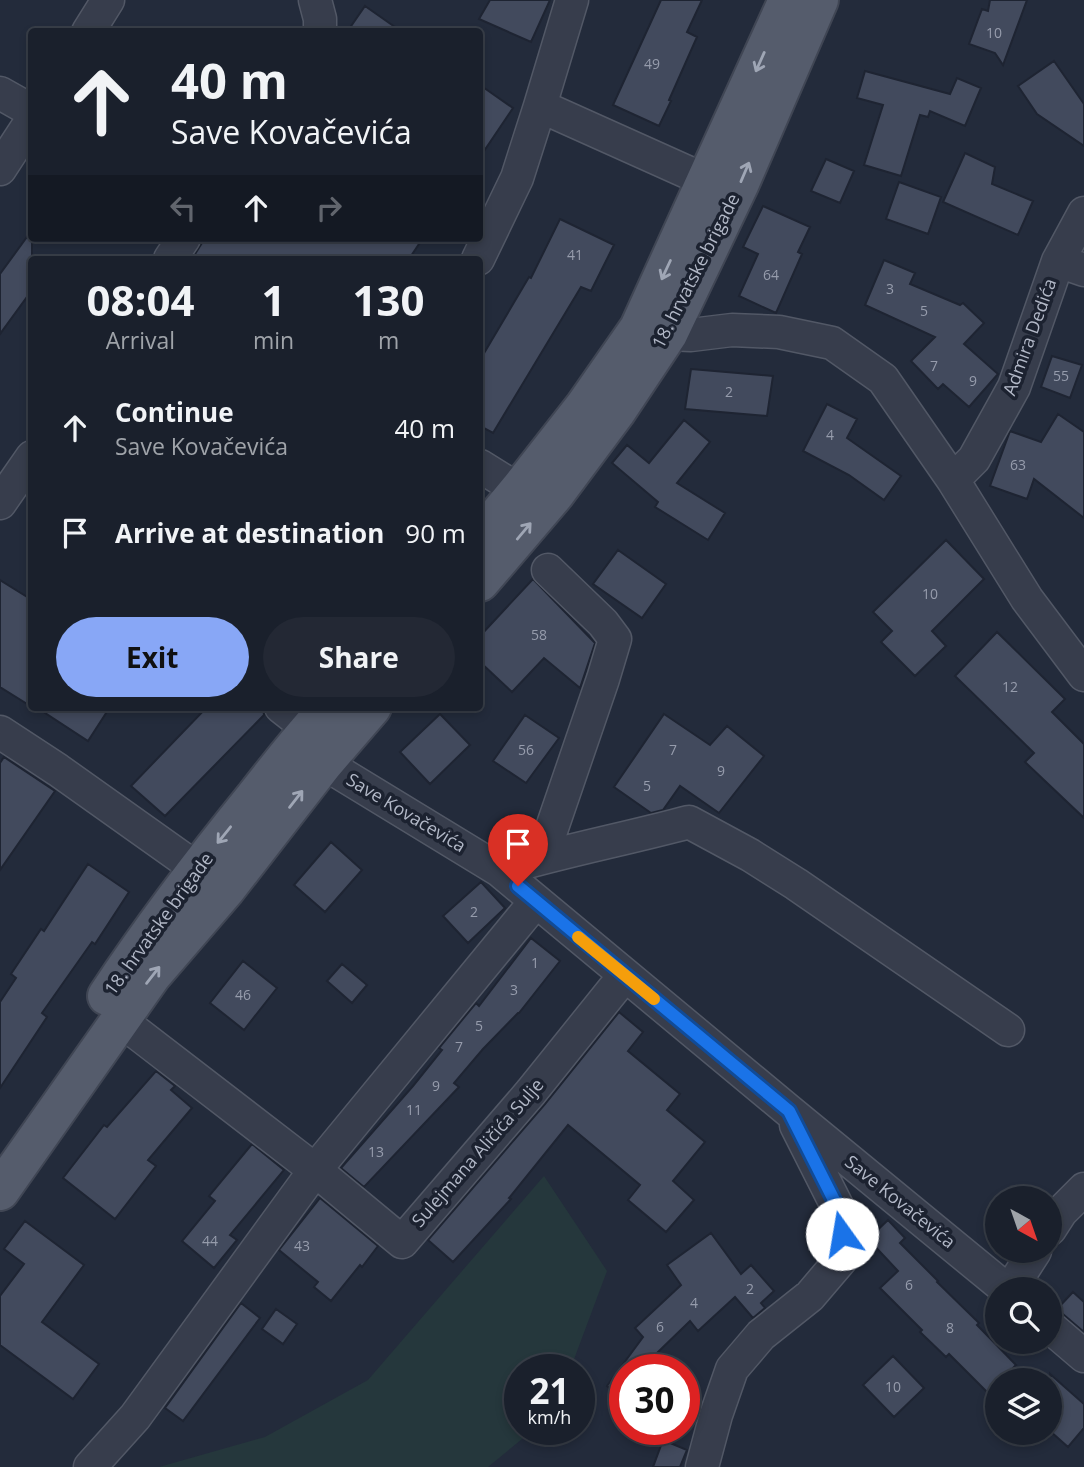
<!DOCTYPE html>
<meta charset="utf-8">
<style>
:root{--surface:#1a202c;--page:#232834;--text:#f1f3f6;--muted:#9fa3a9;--line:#383e48;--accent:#88a7f6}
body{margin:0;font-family:"Open Sans",sans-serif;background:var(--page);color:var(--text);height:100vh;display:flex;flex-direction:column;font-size:26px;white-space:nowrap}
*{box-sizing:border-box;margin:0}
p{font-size:23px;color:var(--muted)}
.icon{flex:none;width:38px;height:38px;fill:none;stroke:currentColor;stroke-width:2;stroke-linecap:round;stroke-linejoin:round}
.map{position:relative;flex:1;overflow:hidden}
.side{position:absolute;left:28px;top:256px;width:455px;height:455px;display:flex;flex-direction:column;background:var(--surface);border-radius:7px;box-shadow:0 4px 10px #0003,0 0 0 2px var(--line)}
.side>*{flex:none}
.banner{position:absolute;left:28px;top:28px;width:455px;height:214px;border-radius:7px;box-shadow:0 4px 10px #0003,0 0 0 2px var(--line);background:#1a202c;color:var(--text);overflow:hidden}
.needle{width:46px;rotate:140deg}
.controls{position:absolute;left:985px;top:1186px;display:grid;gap:14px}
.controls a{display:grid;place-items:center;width:77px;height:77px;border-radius:50%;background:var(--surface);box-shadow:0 4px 10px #0003,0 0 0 2px var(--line);font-size:35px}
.speed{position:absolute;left:504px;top:1354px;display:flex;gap:14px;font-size:35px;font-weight:700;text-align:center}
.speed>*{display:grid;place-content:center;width:91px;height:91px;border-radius:50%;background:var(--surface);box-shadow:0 4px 10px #0003,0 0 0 2px var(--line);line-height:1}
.speed small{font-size:18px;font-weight:400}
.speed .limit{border:10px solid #d22;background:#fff;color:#111}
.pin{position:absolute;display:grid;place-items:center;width:60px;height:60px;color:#fff;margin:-72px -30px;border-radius:50% 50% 50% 0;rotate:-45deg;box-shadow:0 0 7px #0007}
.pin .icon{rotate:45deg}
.me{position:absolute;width:77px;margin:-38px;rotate:347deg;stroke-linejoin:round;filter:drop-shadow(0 0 5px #0008)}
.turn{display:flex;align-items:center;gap:24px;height:147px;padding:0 28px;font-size:32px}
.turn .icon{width:91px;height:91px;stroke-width:2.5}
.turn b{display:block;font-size:49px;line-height:60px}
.lanes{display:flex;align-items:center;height:66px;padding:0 28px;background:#0003;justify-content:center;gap:35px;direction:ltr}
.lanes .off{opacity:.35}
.eta{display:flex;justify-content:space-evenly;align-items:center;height:119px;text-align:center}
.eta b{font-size:42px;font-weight:700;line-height:49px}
.button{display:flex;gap:14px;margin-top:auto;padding:14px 28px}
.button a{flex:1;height:80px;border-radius:42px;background:var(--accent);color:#111;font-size:28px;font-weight:700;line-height:80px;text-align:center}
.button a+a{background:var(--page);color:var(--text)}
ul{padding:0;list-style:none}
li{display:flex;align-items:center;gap:21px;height:105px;padding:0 28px}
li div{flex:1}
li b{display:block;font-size:26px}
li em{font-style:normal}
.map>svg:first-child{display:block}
.green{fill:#25373c}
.building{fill:#424a5d;stroke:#1e2432;stroke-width:2}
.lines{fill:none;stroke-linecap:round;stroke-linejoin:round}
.minor-casing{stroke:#525866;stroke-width:35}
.major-casing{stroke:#404654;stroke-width:42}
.minor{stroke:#373d4c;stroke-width:32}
.major{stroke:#555c6c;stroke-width:38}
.oneway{stroke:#9fa6b5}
.route-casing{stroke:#114b97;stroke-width:18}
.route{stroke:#1a73e8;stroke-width:12}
.slow{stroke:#f59e0b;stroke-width:12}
.labels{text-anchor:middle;stroke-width:7;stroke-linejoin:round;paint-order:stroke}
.number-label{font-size:14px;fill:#969cac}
.street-label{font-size:18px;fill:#b2b8c7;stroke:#1c2230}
</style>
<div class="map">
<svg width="1084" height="1467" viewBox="0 0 1084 1467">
<rect width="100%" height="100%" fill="#232b3b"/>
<path class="green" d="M544,1176L607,1271L570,1370H520V1430H533L488,1467H159L265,1437L368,1380Z"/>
<path class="building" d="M490,0H550L531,42L479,19Z
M661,0H702L687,32L697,37L669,100L671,101L659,126L613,105Z
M990,0H1027L1003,65L995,53L969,44L982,9L988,11Z
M365,6L402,32H347Z
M1054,61L1084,104V146L1037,114L1018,86Z
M865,71L950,94L957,78L981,88L965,126L930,111L928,117L920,115L901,176L864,165L883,105L857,98Z
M480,85L513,108L480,157Z
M965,153L995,167L992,184L1033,201L1018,235L943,202Z
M826,159L854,171L840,203L811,191Z
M899,182L941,197L928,234L886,219Z
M763,206L810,227L798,252L802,254L776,313L739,296L758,254L743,247Z
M560,219L614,245L591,291L581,287L493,433L480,426V360L529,277L531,278Z
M32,230V290L0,334V274Z
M205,238H423L409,259H192Z
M884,260L915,273L910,284L960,305L963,303L984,323L964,344L998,374L969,407L943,384L938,389L911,361L935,337L865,305Z
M1052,356L1082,365L1070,398L1041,387Z
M691,369L773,376L767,416L685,409Z
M827,404L857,419L847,438L901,476L884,500L849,475L803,451Z
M1058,414L1084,432V518L1034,479L1027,499L990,486L1010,431L1041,442Z
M684,420L710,442L677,483L725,513L708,540L655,507L658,502L612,463L627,445L649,463Z
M946,540L984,579L932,631L946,646L915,676L881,642L892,631L873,612Z
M618,550L666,584L642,618L593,584Z
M533,579L595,643L580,688L544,658L512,692L480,662V636Z
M0,580L32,600V707L0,687Z
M997,632L1065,699L1052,712L1084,744V818L1025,762L1034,753L955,676Z
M36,707H110L88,741Z
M207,707H263L264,715L165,816L131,786Z
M440,714L470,745L430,784L400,752Z
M664,714L710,745L727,726L764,756L719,813L680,786L663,810L651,813L614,787Z
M525,715L559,738L526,783L493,761Z
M4,757L55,791L0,870V763Z
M331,842L362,870L325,912L294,885Z
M88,864L129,892L95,944L92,942L42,1013L47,1017L0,1088V1002L16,978L11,974L41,929L44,931Z
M481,882L505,908L468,943L443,916Z
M531,938L560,961L519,1013H518L483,1049L454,1083L459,1087L364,1187L341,1168L413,1086L442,1050L439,1048L476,1003L479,1006Z
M243,961L277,988L244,1030L210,1003Z
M342,964L367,985L352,1003L327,981Z
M619,1012L643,1032L628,1051L680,1094L667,1110L705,1142L673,1181L694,1200L666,1232L628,1200L640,1185L568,1125L509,1198L511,1199L453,1262L428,1240L545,1104Z
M156,1071L175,1086L171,1090L192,1108L148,1160L156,1166L115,1219L63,1178L104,1125L107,1127Z
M252,1144L284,1170L230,1235L237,1240L214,1268L182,1241L215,1201L209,1196Z
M320,1198L378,1246L362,1267L360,1265L331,1301L314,1287L318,1282L279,1250Z
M888,1220L905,1238L900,1243L938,1281L937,1282L979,1323L977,1325L1016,1365L1000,1381H998V1403L949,1354L946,1357L920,1332L922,1330L880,1288L898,1271L868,1239Z
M25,1221L84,1265L42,1322L99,1364L73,1399L0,1345V1296L24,1264L4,1249Z
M711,1233L741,1274L751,1265L774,1291L761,1303L765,1308L753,1318L735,1297L698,1331L690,1321L655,1355L676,1370H625V1384L615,1393L607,1386L643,1337L635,1328L681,1285L667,1265Z
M1073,1292L1084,1302V1332L1057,1309Z
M241,1303L260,1318L183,1421L165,1408Z
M276,1309L297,1324L283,1344L262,1329Z
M893,1356L924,1388L894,1417L863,1385Z
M1050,1374L1084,1404V1428L1068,1447L1050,1431Z
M663,1440L687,1450L680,1467H653Z"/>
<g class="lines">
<g class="minor-casing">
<path id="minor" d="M315,0L320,19V32
M572,0L540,106L707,181
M88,32L108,0
M0,93L32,111
M0,169L32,120
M170,259L184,238
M478,259L517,178L540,106
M1058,261L1084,270
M647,330L668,334L691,335L732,330L779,332L832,343L883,379L953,480L1027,599L1084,675
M480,466L519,490
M953,480L974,459L1014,387L1058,261L1084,213
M0,503L32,457
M281,707L309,729
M0,732L58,770L217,883
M323,764L340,773L499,870L789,1111L1007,1290
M542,857L603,679L615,639L603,623L548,570
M499,870C562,851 626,839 689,822L750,855L796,884L1008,1030
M120,1020L315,1170L402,1242L531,1092L625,975
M1050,1229L1061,1212L1084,1189
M1010,1290L1035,1251
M1050,1327L1084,1356
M90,1467L135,1417L315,1170L536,901
M702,1467L716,1415L732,1369L761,1335L810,1296L844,1256L840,1212L796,1125"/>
</g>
<g class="major-casing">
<path id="major" d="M480,537L519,490L584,407L639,328L788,0
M480,582L555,494L616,412L668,334L740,183L819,0
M107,996C152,928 202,862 254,798C278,767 303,736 329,707
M0,1191L152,975L226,889L323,764L372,707"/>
</g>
<use href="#minor" class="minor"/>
<use href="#major" class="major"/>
</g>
<defs><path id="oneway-shaft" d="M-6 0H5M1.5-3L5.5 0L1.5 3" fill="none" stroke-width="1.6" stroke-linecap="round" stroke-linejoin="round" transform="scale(1.75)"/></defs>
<g class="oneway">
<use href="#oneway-shaft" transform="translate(760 62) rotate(114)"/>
<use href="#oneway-shaft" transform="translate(745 172) rotate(-67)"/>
<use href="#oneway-shaft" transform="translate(666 270) rotate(115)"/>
<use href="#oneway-shaft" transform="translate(524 531) rotate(-50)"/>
<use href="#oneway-shaft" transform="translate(296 799) rotate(-52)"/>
<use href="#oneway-shaft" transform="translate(224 835) rotate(129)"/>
<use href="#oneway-shaft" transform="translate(153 975) rotate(-52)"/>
</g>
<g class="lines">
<g class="route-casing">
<path id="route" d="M518,886L789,1111L840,1212L842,1234"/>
</g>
<use href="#route" class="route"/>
<path class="slow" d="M578,937L654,999"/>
</g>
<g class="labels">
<g class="number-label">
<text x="994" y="38">10</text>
<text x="652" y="69">49</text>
<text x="575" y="260">41</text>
<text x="771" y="280">64</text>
<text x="890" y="294">3</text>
<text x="924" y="316">5</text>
<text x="934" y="371">7</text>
<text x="1061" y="381">55</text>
<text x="973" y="386">9</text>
<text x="729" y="397">2</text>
<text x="830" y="440">4</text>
<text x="1018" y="470">63</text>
<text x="930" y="599">10</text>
<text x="539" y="640">58</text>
<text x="1010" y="692">12</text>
<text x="526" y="755">56</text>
<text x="673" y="755">7</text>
<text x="721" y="776">9</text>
<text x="647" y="791">5</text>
<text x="474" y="917">2</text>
<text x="535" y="968">1</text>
<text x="514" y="995">3</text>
<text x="243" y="1000">46</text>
<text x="479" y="1031">5</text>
<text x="459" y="1052">7</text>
<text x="436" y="1091">9</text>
<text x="414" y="1115">11</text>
<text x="376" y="1157">13</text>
<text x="210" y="1246">44</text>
<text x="302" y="1251">43</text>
<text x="909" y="1290">6</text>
<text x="750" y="1294">2</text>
<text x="694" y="1308">4</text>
<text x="660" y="1332">6</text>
<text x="950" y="1333">8</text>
<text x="893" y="1392">10</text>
</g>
<g class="street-label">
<text transform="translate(696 271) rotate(-63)" y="6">18. hrvatske brigade</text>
<text transform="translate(1030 337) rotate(-70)" y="6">Admira Dedića</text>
<text transform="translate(406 813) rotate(31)" y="6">Save Kovačevića</text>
<text transform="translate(159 924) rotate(-54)" y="6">18. hrvatske brigade</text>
<text transform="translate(478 1153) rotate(-49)" y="6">Sulejmana Aličića Sulje</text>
<text transform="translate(900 1202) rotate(39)" y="6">Save Kovačevića</text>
</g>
</g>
</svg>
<div class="controls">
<a><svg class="needle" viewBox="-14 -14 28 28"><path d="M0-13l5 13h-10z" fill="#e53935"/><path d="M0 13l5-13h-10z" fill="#9fa3a9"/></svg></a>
<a><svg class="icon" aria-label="search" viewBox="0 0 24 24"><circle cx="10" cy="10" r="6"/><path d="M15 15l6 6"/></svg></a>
<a><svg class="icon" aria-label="layers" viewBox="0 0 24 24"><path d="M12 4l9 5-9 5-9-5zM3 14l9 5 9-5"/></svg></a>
</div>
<div class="speed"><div>21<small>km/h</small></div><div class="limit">30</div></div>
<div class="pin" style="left:518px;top:886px;background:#d93025"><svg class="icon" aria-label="arrive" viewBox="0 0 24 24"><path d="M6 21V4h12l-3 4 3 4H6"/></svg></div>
<svg class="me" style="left:842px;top:1234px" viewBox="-20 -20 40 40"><circle r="19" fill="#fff"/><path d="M0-13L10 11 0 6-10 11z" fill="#1a73e8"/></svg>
<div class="banner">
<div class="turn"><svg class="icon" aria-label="ahead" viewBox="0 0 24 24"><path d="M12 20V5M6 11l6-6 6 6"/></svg><div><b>40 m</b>Save Kovačevića</div></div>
<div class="lanes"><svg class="icon off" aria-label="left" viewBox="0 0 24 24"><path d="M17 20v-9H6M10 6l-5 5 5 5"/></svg><svg class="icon" aria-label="ahead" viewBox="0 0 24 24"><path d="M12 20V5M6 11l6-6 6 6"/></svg><svg class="icon off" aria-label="right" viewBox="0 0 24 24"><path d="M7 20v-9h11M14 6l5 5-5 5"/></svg></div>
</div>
<section class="side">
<div class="eta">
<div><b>08:04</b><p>Arrival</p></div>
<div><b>1</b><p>min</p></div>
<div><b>130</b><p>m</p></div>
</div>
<ul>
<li><svg class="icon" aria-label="ahead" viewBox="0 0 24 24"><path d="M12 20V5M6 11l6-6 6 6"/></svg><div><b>Continue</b><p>Save Kovačevića</p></div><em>40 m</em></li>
<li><svg class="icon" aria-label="arrive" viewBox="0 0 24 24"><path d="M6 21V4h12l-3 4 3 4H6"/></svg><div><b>Arrive at destination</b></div><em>90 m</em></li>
</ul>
<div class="button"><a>Exit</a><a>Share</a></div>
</section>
</div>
